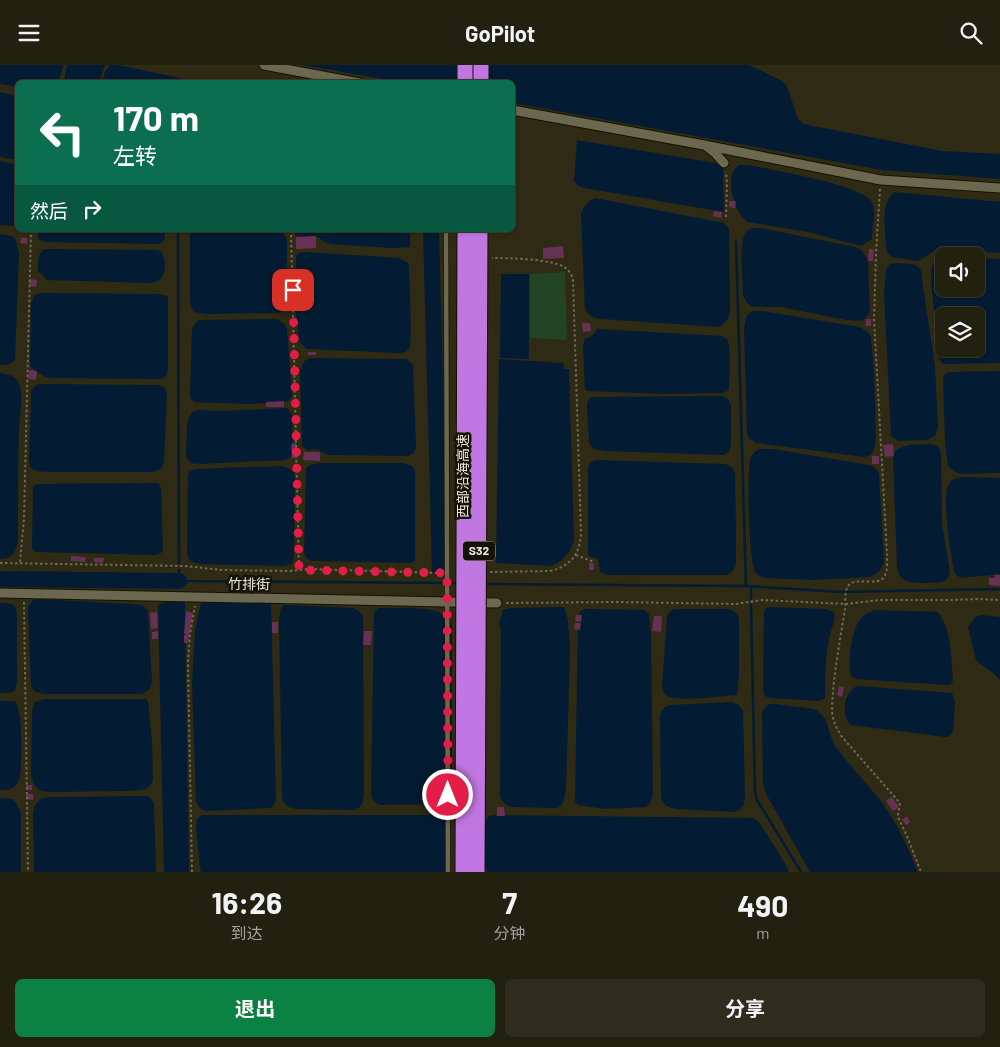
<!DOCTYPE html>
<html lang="zh">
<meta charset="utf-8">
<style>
:root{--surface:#22200f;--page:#2e2d1d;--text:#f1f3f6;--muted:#a2a39e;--line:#3f3e2f;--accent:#0b8043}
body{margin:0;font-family:Barlow,"Noto Sans SC",sans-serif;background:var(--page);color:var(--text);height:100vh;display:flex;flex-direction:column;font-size:19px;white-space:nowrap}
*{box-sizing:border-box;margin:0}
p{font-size:16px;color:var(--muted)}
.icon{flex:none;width:28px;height:28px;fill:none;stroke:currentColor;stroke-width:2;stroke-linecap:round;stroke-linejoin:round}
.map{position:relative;height:807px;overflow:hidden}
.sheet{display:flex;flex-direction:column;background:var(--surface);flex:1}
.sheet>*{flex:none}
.hud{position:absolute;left:15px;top:15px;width:500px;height:152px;border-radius:8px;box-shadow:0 1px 4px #0004,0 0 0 1px var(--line);background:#0b6e4f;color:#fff;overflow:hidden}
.fabs{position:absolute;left:935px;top:182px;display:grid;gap:10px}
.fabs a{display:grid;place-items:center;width:50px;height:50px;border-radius:8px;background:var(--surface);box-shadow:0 1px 4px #0004,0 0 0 1px var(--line);font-size:25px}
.pin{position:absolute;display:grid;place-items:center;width:42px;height:42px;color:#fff;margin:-21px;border-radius:10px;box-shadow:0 2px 8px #0006}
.me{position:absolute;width:55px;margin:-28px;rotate:0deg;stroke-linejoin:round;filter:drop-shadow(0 0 4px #0008)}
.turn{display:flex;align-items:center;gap:18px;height:105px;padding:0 15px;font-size:22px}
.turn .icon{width:65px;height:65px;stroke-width:2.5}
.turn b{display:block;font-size:35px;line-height:42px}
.then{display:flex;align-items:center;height:48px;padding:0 15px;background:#0003;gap:10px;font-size:19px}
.eta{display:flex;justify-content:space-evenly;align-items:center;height:85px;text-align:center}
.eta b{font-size:30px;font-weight:700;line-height:35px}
.button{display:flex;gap:10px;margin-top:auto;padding:10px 15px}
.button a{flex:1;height:58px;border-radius:8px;background:var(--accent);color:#fff;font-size:20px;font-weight:700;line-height:58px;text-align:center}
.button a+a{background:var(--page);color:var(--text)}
header{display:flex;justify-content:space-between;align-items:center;height:65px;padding:0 15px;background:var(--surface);font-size:22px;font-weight:700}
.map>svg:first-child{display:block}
.green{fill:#224425}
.water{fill:#031c33;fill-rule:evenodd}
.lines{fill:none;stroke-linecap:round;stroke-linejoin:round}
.stream{stroke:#031c33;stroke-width:2.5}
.river{stroke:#031c33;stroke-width:16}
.building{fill:#673055}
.service-casing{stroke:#161201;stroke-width:6}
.minor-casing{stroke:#161201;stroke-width:11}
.motorway-casing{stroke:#161201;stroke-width:17}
.path{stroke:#6e6a57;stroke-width:2;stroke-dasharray:2.5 2.5;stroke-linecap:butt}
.service{stroke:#6c674f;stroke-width:4.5}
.minor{stroke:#6c674f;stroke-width:9}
.motorway{stroke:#c177e1;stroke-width:15}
.motorway-bridge-casing{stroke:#161201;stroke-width:17;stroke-linecap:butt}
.motorway-bridge{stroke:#c177e1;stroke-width:15}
.route{stroke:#e11d48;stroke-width:9;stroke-dasharray:0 16.2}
.labels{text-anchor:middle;stroke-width:5;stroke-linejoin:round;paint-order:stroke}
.shield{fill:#141209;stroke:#aaa89c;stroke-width:1}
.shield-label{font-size:12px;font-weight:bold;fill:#ebe8db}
.street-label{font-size:14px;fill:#ebe8db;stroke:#141209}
</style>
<header><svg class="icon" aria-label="menu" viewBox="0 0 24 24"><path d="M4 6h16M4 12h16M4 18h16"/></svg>GoPilot<svg class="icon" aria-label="search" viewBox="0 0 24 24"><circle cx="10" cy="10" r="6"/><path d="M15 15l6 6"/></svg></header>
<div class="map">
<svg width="1000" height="807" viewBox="0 0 1000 807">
<rect width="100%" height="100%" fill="#2e2a14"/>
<path class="green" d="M565,207L567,275L530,273V209Z"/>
<path class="water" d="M0,0H63L59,17L18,18L17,22L0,19Z
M67,0H105L99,17H64Z
M110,0H119L198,17H102L105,7Z
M303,0H749L782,16L787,21L798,54L803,59L942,86L1000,89V114L882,105L513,38L512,18L400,17Z
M0,27L17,31V95L0,92Z
M577,75L716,98L720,100L723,103L724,147L584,123L578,121L574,116Z
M0,96L17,100V161L0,160Z
M739,100H749C771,105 860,119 871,136C877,144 872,164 872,174L861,181L808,167L747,157C734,146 723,111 739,100Z
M895,127L1000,137V188L937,184L922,194L917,196L892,192L888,189L886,184C886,168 879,136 895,127Z
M595,133L724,158L729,164L730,245C729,254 726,258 718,262L602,254C593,253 590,252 585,244L581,149C584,141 587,136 595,133Z
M752,163H761L855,182C863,185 866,190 868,198L870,247L865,254L862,256L846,255L781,242H757L751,241L746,237L743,230C743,217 739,183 744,171C745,167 748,165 752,163Z
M38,165H165C165,171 166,177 158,179L46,177L39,175L38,172Z
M191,165H259C271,169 284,161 287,176V239C285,244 283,247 277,248L206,249L194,247L192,243L190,238V167Z
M295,165H410V182L392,183L331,179L326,178L318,172H303L295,170Z
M0,169C17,171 15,171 19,188L15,294C11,300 7,300 0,300Z
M45,184L157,185L162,187C167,200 167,215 152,218L46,215L43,210L38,206C38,198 37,187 45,184Z
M306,187L399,193L407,197L409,201C409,213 413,279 409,284C406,288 402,288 398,288L307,284L300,278L296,249V193L297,189L300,188Z
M942,191H944V224H976V193L1000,194V298L943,299L939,294L931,215L932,201L936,194ZM976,251V284H944V251Z
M897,198C910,199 923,197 922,214L935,302L938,362L935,371L927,375L899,376L893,373L891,370L884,229L886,205L888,201L890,199Z
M501,209H529V294L500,293Z
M40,228L160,229L167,231L168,234V301L167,310L161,314L49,313C44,312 32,305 30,300L31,239L34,230Z
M753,246H763L860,262L869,268L871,271L874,305L876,372C875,382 875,390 864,392L756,378L749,373L747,368L744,265C745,257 745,249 753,246Z
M276,254L285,259L287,264L292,326C292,332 291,335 285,337L248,339L194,337L191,334L190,329L192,265L196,257L199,255Z
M597,264L722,271C725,273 726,272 728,276C731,288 729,312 729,325L723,328L663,329L588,326L585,324L583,281L585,274C591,272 594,270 597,264Z
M309,293L407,294L413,300L416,381C415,387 414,389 408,391L329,390C325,389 321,386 317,385C309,384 307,388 302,380L300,309C301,301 302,297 309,293Z
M499,294L563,298L564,304H569L574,475L570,486L562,495L552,501L496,498Z
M1000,306V408L962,409L955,407L948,401L945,375L943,312L946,308L951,307Z
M0,308C8,309 16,311 19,319C24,329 19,354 19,366C18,402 18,439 18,475C15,488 14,493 0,494Z
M40,319L159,320C164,321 166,323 167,328L164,398C162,404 159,405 153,407H47C38,406 30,407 29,396L31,329C32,323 34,321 40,319Z
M722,331L728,334L731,340V380L729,387L724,390L604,386L594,384L589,378L587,339L589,334L591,332Z
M284,343L288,344L292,350L293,386C292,392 289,394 284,395L200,399L190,398L186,391L187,361L189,353L192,347L197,345L223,346Z
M932,379L938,381L941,387L942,458L950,507C949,511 948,514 944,516C939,518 933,517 928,518C914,518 899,519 897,502L893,390C899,377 919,380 932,379Z
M759,384H773L869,400C874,402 877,404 879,409L884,496C882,505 878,509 870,512L814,515L765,513C761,512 757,510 755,507C749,497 746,403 751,392C753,388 756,386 759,384Z
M595,395L724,399C730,400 733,402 735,408L736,465V499L733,506L727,510H607L600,507L598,494L589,491L588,487V404L590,398Z
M327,398H404L412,401L415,406V496L410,498L318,496C309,496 306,495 304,487L306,404C310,397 319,398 327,398Z
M281,401C289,402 293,405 295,412L294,491L292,499L284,501L201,499C194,498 190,497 187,490L188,410L189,407L195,404Z
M963,412L1000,413V509L961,513L956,510L954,506C951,490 941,431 949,419C952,414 957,413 963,412Z
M155,418L159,419L161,423L163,484L161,488L156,490L38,487L34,486L32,483L33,424L34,420L37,419Z
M36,534L133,539C140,539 144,540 148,546L152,615C151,622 149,627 141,629H46C39,628 33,628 31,620L28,542L32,536Z
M173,535L185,536L189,807H164L158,540Z
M0,538H7L14,540L17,547V617L15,625L10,628H0Z
M201,538H271L276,734L273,741L270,743L206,746C201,744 198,742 196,736L192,619L195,565Z
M284,540L354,543L361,548L363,552L364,728C363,737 363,743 353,745L296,744C288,742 284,740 282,732L279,553L281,543Z
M564,542L568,555L570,582L566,726C564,733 564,740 557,743L513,742C506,741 503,738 500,732L501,564L499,558L503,545L510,543Z
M768,542L826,544L834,547C836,554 833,560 831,566C825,588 825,610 825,633L824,634L818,636L770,633L765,631L763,626L764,552C764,548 764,544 768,542Z
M379,543C392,543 429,542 438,547C445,550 449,554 452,561V718C451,728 449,735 439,739L381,740C375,738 373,736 371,731L374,553C374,548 374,545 379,543Z
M585,544L645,545L649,549L651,570L653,728C652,734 651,738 646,742L605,744L579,740L575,737L578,551L581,546Z
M674,544H729L737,548L739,553V611L737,630C725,631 676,637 668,631C664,629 663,625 662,621L667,553L669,548Z
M875,545L938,547C952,566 951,592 953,615L952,618L948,620L856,614L852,612C846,602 852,566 859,556C863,550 868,547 875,545Z
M982,550L1000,552V615L991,606L980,599L976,595L968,562L975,552Z
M857,621L952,628L955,637L953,665C952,669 951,671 946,672L851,660C840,650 844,627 857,621Z
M46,634H146L148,637L152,677L153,715L150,721L146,724L131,726L48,727C37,726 34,721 31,711L32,648L33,641L35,637Z
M0,636H12L16,637C18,644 20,650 20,656C22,667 22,705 19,715C19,716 16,720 15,721C11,725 5,725 0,725Z
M732,637L739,640L743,646L745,730C745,739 743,745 733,747L677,744C668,743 662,740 661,731L660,652C661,646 663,642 670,640Z
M769,639H775L814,644C832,652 826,670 838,685C853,705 871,722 885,742C899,762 909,785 918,807H810L766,729L763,718L762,647L765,642Z
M147,731L150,732L154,739L156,807H34L33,748C35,738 39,733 49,732Z
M0,733L13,734L16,738L21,747V807H0Z
M201,750H439L445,752L451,760L450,807H201L200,803L196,760L197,755Z
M491,750H495L754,753L759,757L786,800L789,807H487L485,801V759L487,753Z"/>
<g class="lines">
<path class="stream" d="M178,165L179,498
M736,176L746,521
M179,505V516L459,518
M484,519L746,521L841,527L1000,524
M751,521V534
M751,540L755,727L757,735L801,807"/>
<path class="river" d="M431,165L440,504
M0,514L179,516"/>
</g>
<path class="building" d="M729,136H736L735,143L729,142Z
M714,146L722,147L721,153L713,151Z
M316,171V183L296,184V172Z
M21,173H27V179L20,178Z
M563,181L564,193L543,194V183Z
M869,184H874L873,196H868Z
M29,214L37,215L36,222L29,221Z
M866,254H871V261H866Z
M582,258H590L591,266L583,267Z
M308,287H316V290H308Z
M29,305L37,306L36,315L28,314Z
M284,336V342H266V337Z
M296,378V393H292L291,379Z
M893,379L894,391L885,392L883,380Z
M304,387H320V396L303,395Z
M872,391H879V399H872Z
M71,491L86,492L85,497L71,496Z
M94,493H104L103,498L94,497Z
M589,498H594V505H589Z
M995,510H1000V521L989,520V513H995Z
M186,546L193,548L189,570L184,569Z
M157,547L158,563L151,564L150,548Z
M576,550H582L581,557L575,556Z
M654,551H662L661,567L652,566Z
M272,557H278V568H272Z
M575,558H581L580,565L574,564Z
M158,566V574H152V567Z
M364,566H372L371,580H363Z
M184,570H189L188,578H184Z
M839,621L844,622L842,632L837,630Z
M26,720H32V725H27Z
M26,729H33V735L26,734Z
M892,732L899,742L893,746L886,736Z
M497,742H504L505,751H497Z
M907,751L910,757L906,760L902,755Z"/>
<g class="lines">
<g class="service-casing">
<path id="service" d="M446,165L448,807"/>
</g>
<g class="minor-casing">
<path id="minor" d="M264,0L360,18
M512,45L704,80L881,115L1000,123
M706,81L715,88L724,98
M0,528L497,538"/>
</g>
<g class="motorway-casing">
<path id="motorway" d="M465,18V0
M481,18V0"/>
</g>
<path class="path" d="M880,124L876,188L874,254L887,489C887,496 888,506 884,512C877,522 855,511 848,521C844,527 846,537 845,544C841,568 837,592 834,616C833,627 832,637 832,647C833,657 837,664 842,672L900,738L898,750L899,754L907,771L921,807
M726,152L727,119L726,107
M291,165L299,505
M576,490L594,497
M20,497L24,454L31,165
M0,498L185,501L222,505L290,506L308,504L440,508
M490,507L550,506C571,501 580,489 581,468L573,215C572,210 569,205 564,202C552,194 508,193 492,193
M24,537L28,807
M506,538L617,537L736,539L762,535L846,539L879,535H954L977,534L1000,535
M192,807L188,598L190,569L195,541"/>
<use href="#service" class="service"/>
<use href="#minor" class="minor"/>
<use href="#motorway" class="motorway"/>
<g class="motorway-bridge-casing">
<path id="motorway-bridge" d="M463,807L465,165
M477,807L480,165"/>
</g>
<use href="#motorway-bridge" class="motorway-bridge"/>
</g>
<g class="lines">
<path class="route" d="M293,225L299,505L447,508L448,730"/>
</g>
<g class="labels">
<rect class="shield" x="463" y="476.5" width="32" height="19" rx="4"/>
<g class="shield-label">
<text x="479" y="490">S32</text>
</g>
<g class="street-label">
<text transform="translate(463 411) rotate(-90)" y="5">西部沿海高速</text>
<text transform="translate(249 519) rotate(1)" y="5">竹排街</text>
</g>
</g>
</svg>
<div class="fabs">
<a><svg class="icon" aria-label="sound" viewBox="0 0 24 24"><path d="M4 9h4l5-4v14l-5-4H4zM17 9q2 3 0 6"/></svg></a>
<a><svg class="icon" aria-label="layers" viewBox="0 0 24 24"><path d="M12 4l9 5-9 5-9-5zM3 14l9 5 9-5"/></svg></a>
</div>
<div class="pin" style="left:293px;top:225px;background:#d93025"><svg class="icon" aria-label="arrive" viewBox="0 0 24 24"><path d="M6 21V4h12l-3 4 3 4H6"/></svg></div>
<svg class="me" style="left:448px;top:730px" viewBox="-20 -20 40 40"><circle r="17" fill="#e11d48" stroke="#fff" stroke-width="3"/><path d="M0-11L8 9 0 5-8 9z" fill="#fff"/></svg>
<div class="hud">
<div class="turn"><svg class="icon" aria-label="left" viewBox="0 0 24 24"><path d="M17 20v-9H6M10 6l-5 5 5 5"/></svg><div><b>170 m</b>左转</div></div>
<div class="then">然后<svg class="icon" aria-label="right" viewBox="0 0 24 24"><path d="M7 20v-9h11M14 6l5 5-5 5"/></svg></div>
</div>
</div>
<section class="sheet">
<div class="eta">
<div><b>16:26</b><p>到达</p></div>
<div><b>7</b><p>分钟</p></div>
<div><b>490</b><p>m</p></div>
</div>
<div class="button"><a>退出</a><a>分享</a></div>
</section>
